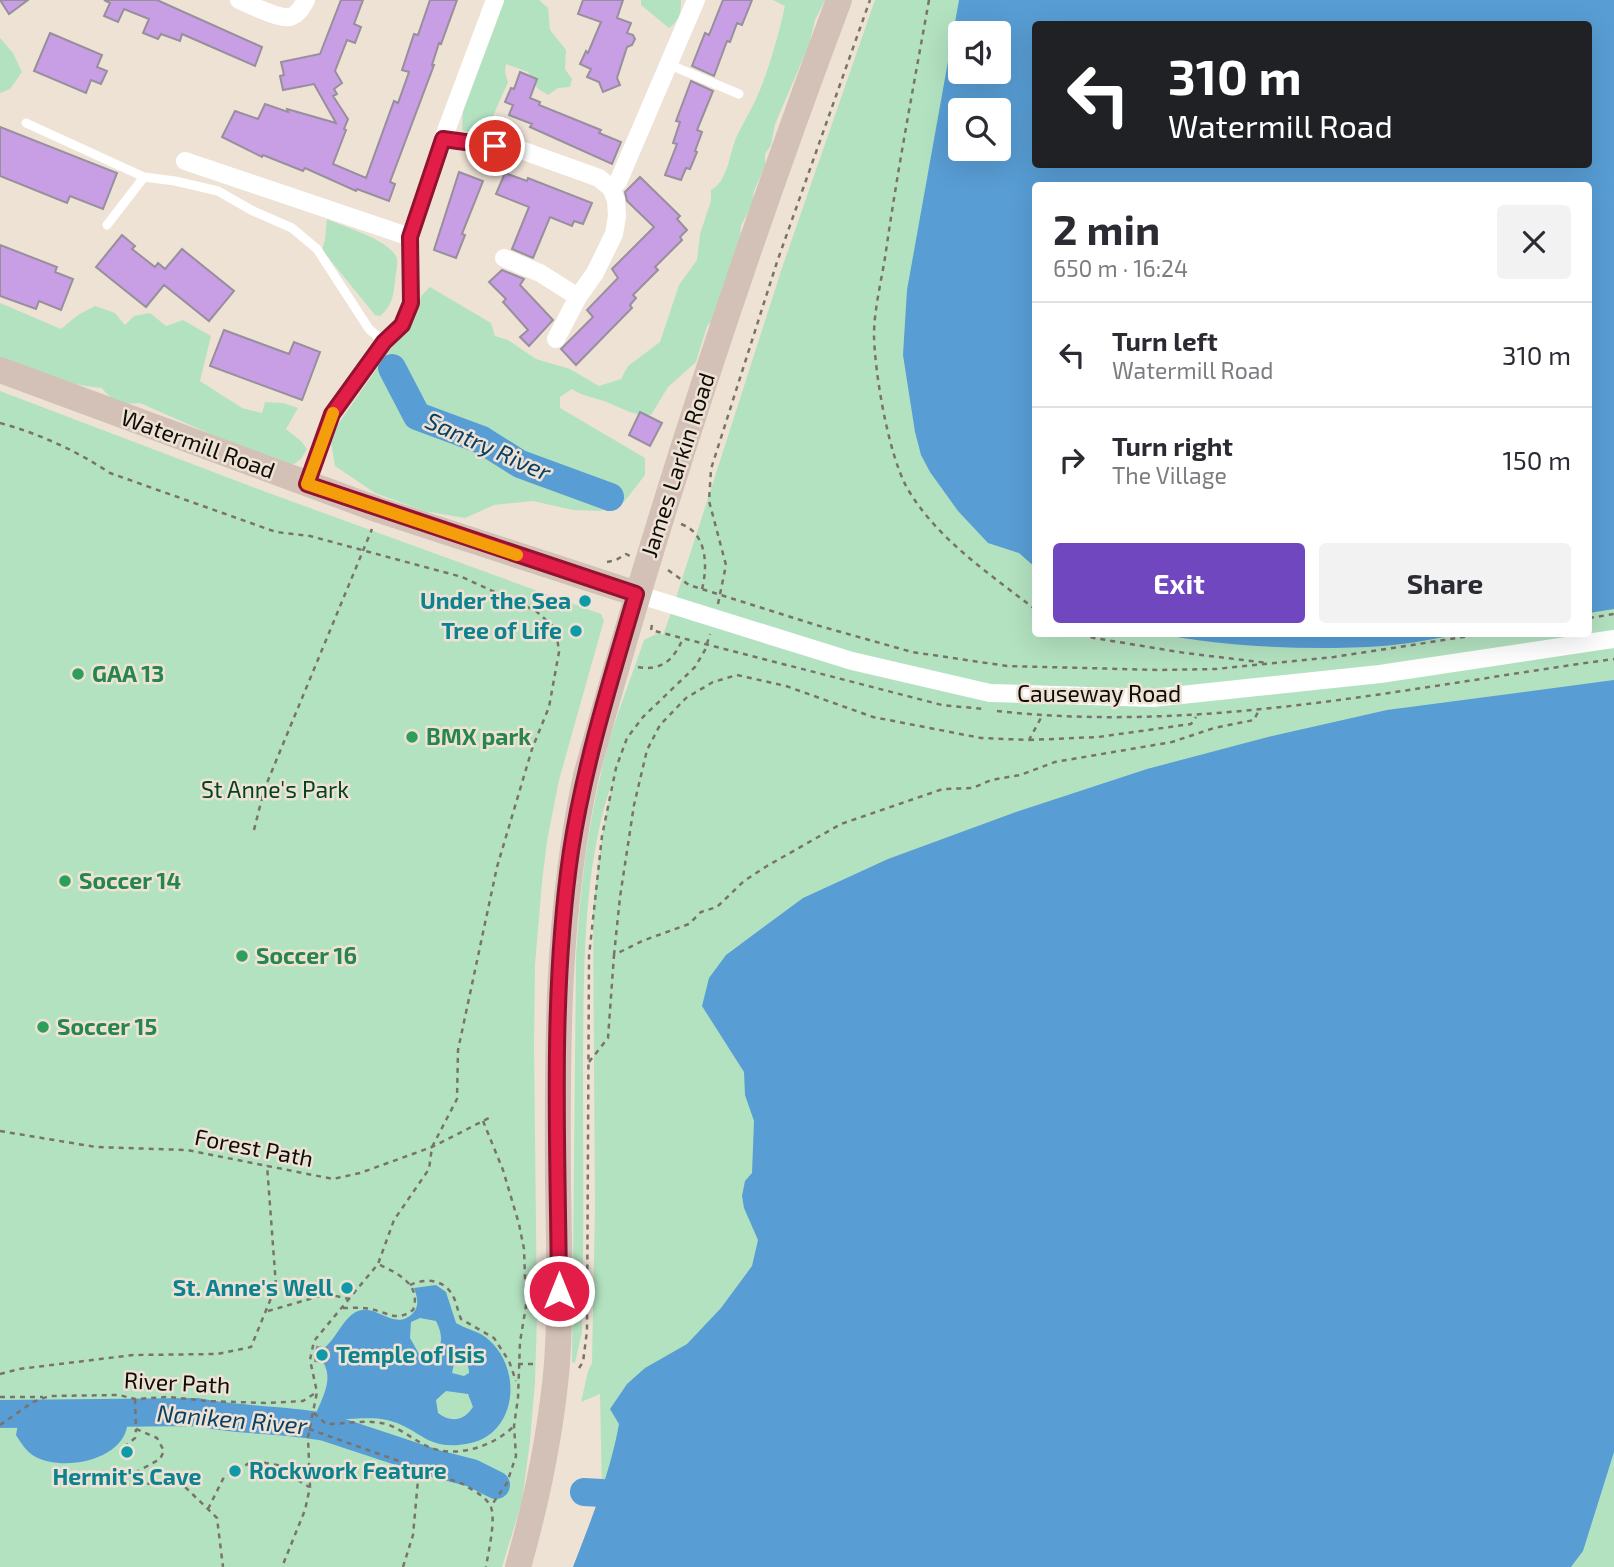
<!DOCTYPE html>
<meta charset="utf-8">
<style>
:root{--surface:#fff;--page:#f2f2f3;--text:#2b2b33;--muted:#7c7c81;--line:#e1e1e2;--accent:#7147bf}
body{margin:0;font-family:"Exo 2",sans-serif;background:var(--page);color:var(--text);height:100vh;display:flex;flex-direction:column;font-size:26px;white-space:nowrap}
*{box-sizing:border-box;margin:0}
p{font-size:23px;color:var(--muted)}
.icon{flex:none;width:38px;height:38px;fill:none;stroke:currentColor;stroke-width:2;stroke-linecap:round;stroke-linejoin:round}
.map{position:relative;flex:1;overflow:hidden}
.panel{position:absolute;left:1032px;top:182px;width:560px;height:455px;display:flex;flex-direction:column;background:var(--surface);border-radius:7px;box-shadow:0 7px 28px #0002}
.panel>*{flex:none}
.top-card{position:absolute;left:1032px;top:21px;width:560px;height:147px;border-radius:7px;box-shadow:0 7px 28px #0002;background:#202124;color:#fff;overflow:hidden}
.controls{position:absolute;left:948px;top:21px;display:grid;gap:14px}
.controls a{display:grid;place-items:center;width:63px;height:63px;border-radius:7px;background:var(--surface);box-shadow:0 7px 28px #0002;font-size:35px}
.pin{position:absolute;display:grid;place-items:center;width:60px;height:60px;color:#fff;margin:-30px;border:4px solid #fff;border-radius:50%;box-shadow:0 2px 7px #0007}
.me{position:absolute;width:77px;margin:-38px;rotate:0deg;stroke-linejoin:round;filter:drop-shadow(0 0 5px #0008)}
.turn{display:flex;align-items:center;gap:24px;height:147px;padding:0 21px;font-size:32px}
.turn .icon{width:91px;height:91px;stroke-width:2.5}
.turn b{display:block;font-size:49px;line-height:60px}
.round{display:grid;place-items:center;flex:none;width:74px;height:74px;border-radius:7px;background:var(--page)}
.head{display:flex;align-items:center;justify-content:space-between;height:119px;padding:0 21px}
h1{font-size:42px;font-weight:700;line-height:52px}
.button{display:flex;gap:14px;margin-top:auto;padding:14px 21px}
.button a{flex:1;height:80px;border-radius:7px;background:var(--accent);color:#fff;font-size:28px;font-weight:700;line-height:80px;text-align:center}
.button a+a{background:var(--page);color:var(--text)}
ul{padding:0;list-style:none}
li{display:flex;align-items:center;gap:21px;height:105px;padding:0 21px;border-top:2px solid var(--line)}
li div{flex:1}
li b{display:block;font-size:26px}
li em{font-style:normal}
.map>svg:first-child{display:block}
.green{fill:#b3e2c0;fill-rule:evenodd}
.water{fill:#589dd4;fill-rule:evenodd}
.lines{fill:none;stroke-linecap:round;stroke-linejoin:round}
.river{stroke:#589dd4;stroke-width:28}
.building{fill:#c89ee4;stroke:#978f9c;stroke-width:2}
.path{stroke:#7a736b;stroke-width:2.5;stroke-dasharray:5 5;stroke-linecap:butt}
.lane{stroke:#fff;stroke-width:9}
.street{stroke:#fff;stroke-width:18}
.secondary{stroke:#d3c1b8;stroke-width:26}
.route-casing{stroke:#92132f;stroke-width:18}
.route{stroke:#e11d48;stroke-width:12}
.slow{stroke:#f59e0b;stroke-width:12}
.culture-dot{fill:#0f9aa8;stroke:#eee2d5;stroke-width:2.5}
.leisure-dot{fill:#2e9e5b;stroke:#eee2d5;stroke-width:2.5}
.labels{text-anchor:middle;stroke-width:5;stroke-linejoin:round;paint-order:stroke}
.street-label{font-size:23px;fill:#0f0c08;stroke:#eee2d5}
.culture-label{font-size:23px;font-weight:bold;fill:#0d838f;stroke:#eee2d5;text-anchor:end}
.leisure-label{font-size:23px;font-weight:bold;fill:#27864d;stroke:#eee2d5;text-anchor:start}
.park-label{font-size:23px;fill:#044322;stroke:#eee2d5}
.water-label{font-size:24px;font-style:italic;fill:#094064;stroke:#eee2d5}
</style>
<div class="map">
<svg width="1614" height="1567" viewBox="0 0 1614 1567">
<rect width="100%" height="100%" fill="#eee2d5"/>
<path class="green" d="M500,0H539L548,8L550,30L566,50L565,69L572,79L570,87L558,88L548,95L537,88L528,72L506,64L505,72L508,82L493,116L499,128L498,138L489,140L462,130L463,109Z
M641,0H681C681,13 680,20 669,28L641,5Z
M773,0H825L815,20L809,45L775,124L771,145L765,154V166L754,191L752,204L741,226L740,243L714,319L707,326L696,362L668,387L651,415C634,416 624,409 609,403C595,397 583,397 572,389L560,397V408L645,458V475L624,502L600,511L573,510L533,501L494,505L465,518L424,511L375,493L335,466L330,436L414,315L422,295L430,287L491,323L495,336L508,340L536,359L570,369L599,386L621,379L628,366L660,342L679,285L697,260L700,234L711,201V190C728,181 729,155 736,138C742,125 750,112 756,99C769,70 778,37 785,6Z
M875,0H1614V1567H573L602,1493L600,1394L581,1402L588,1371L592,1363L595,1207L593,909L602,836L613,780C583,862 584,968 583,1055C583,1147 584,1240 582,1332L575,1363L572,1362L576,957C580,890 588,822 605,757C615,717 631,679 644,640L658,633L663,635L673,607L783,265ZM1036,24H1589V164H1036ZM961,33H999V72H961ZM961,110H999V149H961ZM1036,186H1589V634H1036Z
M0,38L13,53L22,72L10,89L0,93Z
M327,219C344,227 394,241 397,260C398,266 395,275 395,282C393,297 392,306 380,316L375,315L322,250L325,240Z
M0,303L61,329L78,315L95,306L115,313L125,325L134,316L150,313L166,326L183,320L211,336L200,381L242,408L262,413L265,402L283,403L298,408L286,429L301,441L307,449L301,459L288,468L140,403C124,405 112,402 102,388C79,386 52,380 31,370C20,365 12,361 0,358Z
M0,391L266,492L601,614L604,620L559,780L547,841L542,882L535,965L534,1045L537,1317L535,1382L530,1441L522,1501L502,1567H0Z"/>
<path class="water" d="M959,0H1614V609L1589,613V186H1036V568L1019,553L988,543L958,511L930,472L921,455L915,432L903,355L907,290ZM1589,24V164H1036V24ZM999,33V72H961V33ZM961,110H999V149H961Z
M1158,634H1463C1437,638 1410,644 1383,646C1309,651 1231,647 1158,634Z
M1614,680V1452L1583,1551L1571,1567H573C591,1520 610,1474 619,1424L610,1409L627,1384L645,1368L687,1344L721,1308L752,1266L758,1240L744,1208L742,1196L745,1181L752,1173L754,1121L745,1095L744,1072L702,1006L709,978L726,955L803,898L888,859L1019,811L1147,769L1268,737L1387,710Z
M436,1285L446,1292L456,1323C467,1330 480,1331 489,1340C524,1371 516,1437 466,1444C425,1451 421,1428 387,1420C366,1415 336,1423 319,1416L317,1411C324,1395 333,1378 323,1362H327L329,1349L324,1348C338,1338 344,1313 362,1310C379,1307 396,1331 413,1313C420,1306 417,1296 414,1288ZM420,1318L436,1321C442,1333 443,1341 437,1353L427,1356L419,1354L410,1338L411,1322ZM461,1360C467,1362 469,1366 469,1373L464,1376L452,1373L454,1364ZM446,1391L468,1394L473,1407C464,1421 451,1423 438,1413L436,1400Z
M77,1403H109L127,1414C135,1458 65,1474 34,1456C26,1451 21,1443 16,1435L18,1424L41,1408Z"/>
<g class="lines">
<path class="river" d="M392,368L417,416L482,440L520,464L610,497
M0,1414L197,1412C239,1421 282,1419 325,1427L437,1464L472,1473L496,1485
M584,1492L602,1493"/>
</g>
<path class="building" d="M0,0H28L9,14Z
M104,0H157L262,47L255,66L182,34L180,41L161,34L158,39L143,33L149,19L124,9L118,22L104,16L110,3Z
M341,0H363L354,24L361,27L355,43L347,40L335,71L342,83L334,89L337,94L333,96L348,119L344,129L346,130L333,164L366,178L394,101L398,103L409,72L402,70L414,34L418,35L430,0H457L441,44L439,43L432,65H434L390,182L395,184L389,201L357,189L356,191L305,168L303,171L263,155L262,157L222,137L235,111L258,119L265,104L288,112L287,109L336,123L314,84L283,90L280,76L284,75L281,62L320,54Z
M583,0H623L617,18L631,23L627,33L633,35L635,39L632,45L627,47L617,78L620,85L603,92L599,82L587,77L591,69L580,64L586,51L588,53L601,22L578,14Z
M723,0H752L742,25L737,23L730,42L727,41L714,76L692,66L705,33L709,35Z
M50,33L102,55L97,67L107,71L101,84L91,80L86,93L34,71Z
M520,72L537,79L530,98L540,102L539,105L601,130L599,133L621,142L612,164L530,127L532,124L509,115L513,105L505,102L511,88L514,89Z
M691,81L713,91L697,130L702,132L695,151L697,152L690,169L686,168L681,180L665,175L677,144L673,143L680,122L676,121Z
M0,127L117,173L103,209L70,196L67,203L0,176Z
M459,172L483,181L462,234L465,235L456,258L434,250Z
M505,173L527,181L528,178L592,203L583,224L574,221L572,226L550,217L533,258L512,249L529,207L496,194Z
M640,177L680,216L677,219L687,230L680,237L682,240L655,267L658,270L633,295L636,298L630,305L632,308L576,365L561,349L593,317L587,310L618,278L612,269L654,227L627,201L625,192Z
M122,235L135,246L132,249L155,267L158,263L165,269L182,249L234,291L209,321L164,285L146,307L96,267Z
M0,245L57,267L55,272L73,279L61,310L39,301L36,309L0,296Z
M502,270L524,279L520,285L553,320L529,346L520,337L528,330L503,302L506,299L489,282Z
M224,330L289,354L294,342L320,352L302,400L210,366Z
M640,412L662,423L650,446L629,435Z
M317,1347L329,1349L327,1362L315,1361Z"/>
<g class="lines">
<path class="path" d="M929,0C914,84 898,167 886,251C882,279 874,308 874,336C875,375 888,451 906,486C935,538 990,574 1036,610
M0,423C40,434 75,450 110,473L276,532L310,536L462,577L536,611L556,629L559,652L549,707L532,749L497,867L458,1050L457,1099L432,1147L429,1169L394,1220L378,1264L314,1341L310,1360L317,1392L308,1437L310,1487L305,1510L282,1567
M681,524C707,533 708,566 702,589
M607,562L616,560L626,554L630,556
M668,570L689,585L816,625L912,652L1007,666L1160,670L1216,669L1334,657L1483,634
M718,604L726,565L709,501L711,469L777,262L870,0
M1589,618L1614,614
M652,625L651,630L942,705L983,709
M1081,634L1094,638L1185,653L1268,663
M638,667C662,672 675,658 683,638
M997,711C1204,734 1409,687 1614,659
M1029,740L1098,737L1191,724L1196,717
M254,830L264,790L372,529
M614,955L620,897L634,805L647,750L660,725L686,698L713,682L737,675L786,686L873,717L981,738L1029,740L1042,716
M589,1062L608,1038L614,955L642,941L689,924L701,912L717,907L744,881L767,866L841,824L943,789L973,788L991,780L1020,775L1055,762L1172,742L1214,728L1254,720L1259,710
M483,1121L503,1170L519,1224L524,1249L526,1306L520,1342L518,1398L514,1426L516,1456L507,1483L491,1506
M0,1131L96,1147L187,1150L333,1179L360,1173L432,1147L491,1117
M410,1285C427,1277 446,1280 454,1298C457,1305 458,1312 461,1319L494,1338L509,1361L516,1381
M343,1308C352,1308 362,1307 371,1309C389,1313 396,1322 413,1310C422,1284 397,1273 378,1264
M268,1311L327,1294L349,1299
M518,1364H536
M579,1368L583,1362L587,1331L589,956L602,836L616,768L627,738L643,717L695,667L705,650L710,634
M0,1374L19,1369L133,1355L217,1354L251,1347L276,1286L267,1165
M0,1397H43
M135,1399L136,1429L157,1438L164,1451L160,1459L133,1474V1482L140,1484L180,1482L217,1518L223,1567
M314,1413L326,1424C346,1424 366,1419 386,1424C402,1429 413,1440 429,1447C456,1459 494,1446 514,1426
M0,1425L33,1402L49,1396L119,1395L135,1399L168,1397L207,1401L265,1403L303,1401L317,1392
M309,1429L463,1484C472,1490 484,1495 490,1505C497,1517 488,1553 486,1567
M124,1447L135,1438L136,1429
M208,1509L224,1477L253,1461L284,1466L296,1479L309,1487
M403,1567L413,1535L419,1469"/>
<path class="lane" d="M668,64L739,94
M26,123L144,177
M107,225L144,177L175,181L218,191L253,211L292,228L317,249L369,329L384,342"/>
<path class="street" d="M239,0C251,5 278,19 290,17C298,15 302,7 306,0
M443,139L521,150L599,178L611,188L616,200L617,216L614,234L595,273L578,297L556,339
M185,161L410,237
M611,188L618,182L696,0
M504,258L540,273L578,297
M307,484L332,414L384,342L402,325L411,303L410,237L443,139L495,0
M637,594L852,661L990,693L1153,698L1380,674L1614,639"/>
<path class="secondary" d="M0,370L379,510L637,594
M518,1567C537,1500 551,1433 557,1364C561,1304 559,1243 558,1183C557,1046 557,910 586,776C658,513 743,255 839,0"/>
</g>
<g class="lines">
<g class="route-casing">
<path id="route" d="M495,146L443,139L410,237L411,303L402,325L384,342L332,414L307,484L636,594C611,679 584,765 571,851C550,994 558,1147 559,1291"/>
</g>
<use href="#route" class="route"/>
<path class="slow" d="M333,413L307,484L517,555"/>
</g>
<g class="culture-dot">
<circle cx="585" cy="601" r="7"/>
<circle cx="576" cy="631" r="7"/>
<circle cx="347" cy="1288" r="7"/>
<circle cx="322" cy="1355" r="7"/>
<circle cx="127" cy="1452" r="7"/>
<circle cx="235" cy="1471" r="7"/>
</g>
<g class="leisure-dot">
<circle cx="78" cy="674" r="7"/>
<circle cx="412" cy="737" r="7"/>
<circle cx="65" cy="881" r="7"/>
<circle cx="242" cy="956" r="7"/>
<circle cx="43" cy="1027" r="7"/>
</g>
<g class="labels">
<g class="street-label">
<text transform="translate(198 444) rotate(20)" y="8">Watermill Road</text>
<text transform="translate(678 465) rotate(-72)" y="8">James Larkin Road</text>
<text x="1099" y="702">Causeway Road</text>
<text transform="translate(254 1148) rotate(11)" y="8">Forest Path</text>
<text transform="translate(177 1383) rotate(3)" y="8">River Path</text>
</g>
<g class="culture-label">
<text x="571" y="609">Under the Sea</text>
<text x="562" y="639">Tree of Life</text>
<text x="333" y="1296">St. Anne's Well</text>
<text x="336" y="1363" text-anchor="start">Temple of Isis</text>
<text x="249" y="1479" text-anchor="start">Rockwork Feature</text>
<text x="127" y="1485" text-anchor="middle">Hermit's Cave</text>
</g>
<g class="leisure-label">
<text x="92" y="682">GAA 13</text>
<text x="426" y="745">BMX park</text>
<text x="79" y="889">Soccer 14</text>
<text x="256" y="964">Soccer 16</text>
<text x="57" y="1035">Soccer 15</text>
</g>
<g class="park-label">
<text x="275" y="798">St Anne's Park</text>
</g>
<g class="water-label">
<text transform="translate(488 447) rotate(24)" y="8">Santry River</text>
<text transform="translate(232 1420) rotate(5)" y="8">Naniken River</text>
</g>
</g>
</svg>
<div class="controls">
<a><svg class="icon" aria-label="sound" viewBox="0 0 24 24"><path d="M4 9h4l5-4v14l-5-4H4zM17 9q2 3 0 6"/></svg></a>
<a><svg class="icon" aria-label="search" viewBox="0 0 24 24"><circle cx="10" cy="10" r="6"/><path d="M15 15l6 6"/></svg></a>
</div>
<div class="pin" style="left:495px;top:146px;background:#d93025"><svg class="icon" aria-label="arrive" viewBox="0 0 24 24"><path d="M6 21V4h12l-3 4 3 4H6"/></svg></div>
<svg class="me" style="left:559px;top:1291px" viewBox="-20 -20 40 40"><circle r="17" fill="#e11d48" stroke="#fff" stroke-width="3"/><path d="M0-11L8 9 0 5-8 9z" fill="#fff"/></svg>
<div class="top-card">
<div class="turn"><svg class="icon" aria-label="left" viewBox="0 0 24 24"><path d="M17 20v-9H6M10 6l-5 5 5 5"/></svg><div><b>310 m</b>Watermill Road</div></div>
</div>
<section class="panel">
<div class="head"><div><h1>2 min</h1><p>650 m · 16:24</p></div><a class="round"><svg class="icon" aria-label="close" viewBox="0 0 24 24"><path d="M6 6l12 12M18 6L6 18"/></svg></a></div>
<ul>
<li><svg class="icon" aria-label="left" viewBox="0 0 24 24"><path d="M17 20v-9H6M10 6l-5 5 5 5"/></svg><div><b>Turn left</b><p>Watermill Road</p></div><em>310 m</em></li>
<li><svg class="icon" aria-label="right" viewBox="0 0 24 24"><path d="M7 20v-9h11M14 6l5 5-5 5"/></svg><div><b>Turn right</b><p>The Village</p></div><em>150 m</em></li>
</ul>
<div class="button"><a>Exit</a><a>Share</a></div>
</section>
</div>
